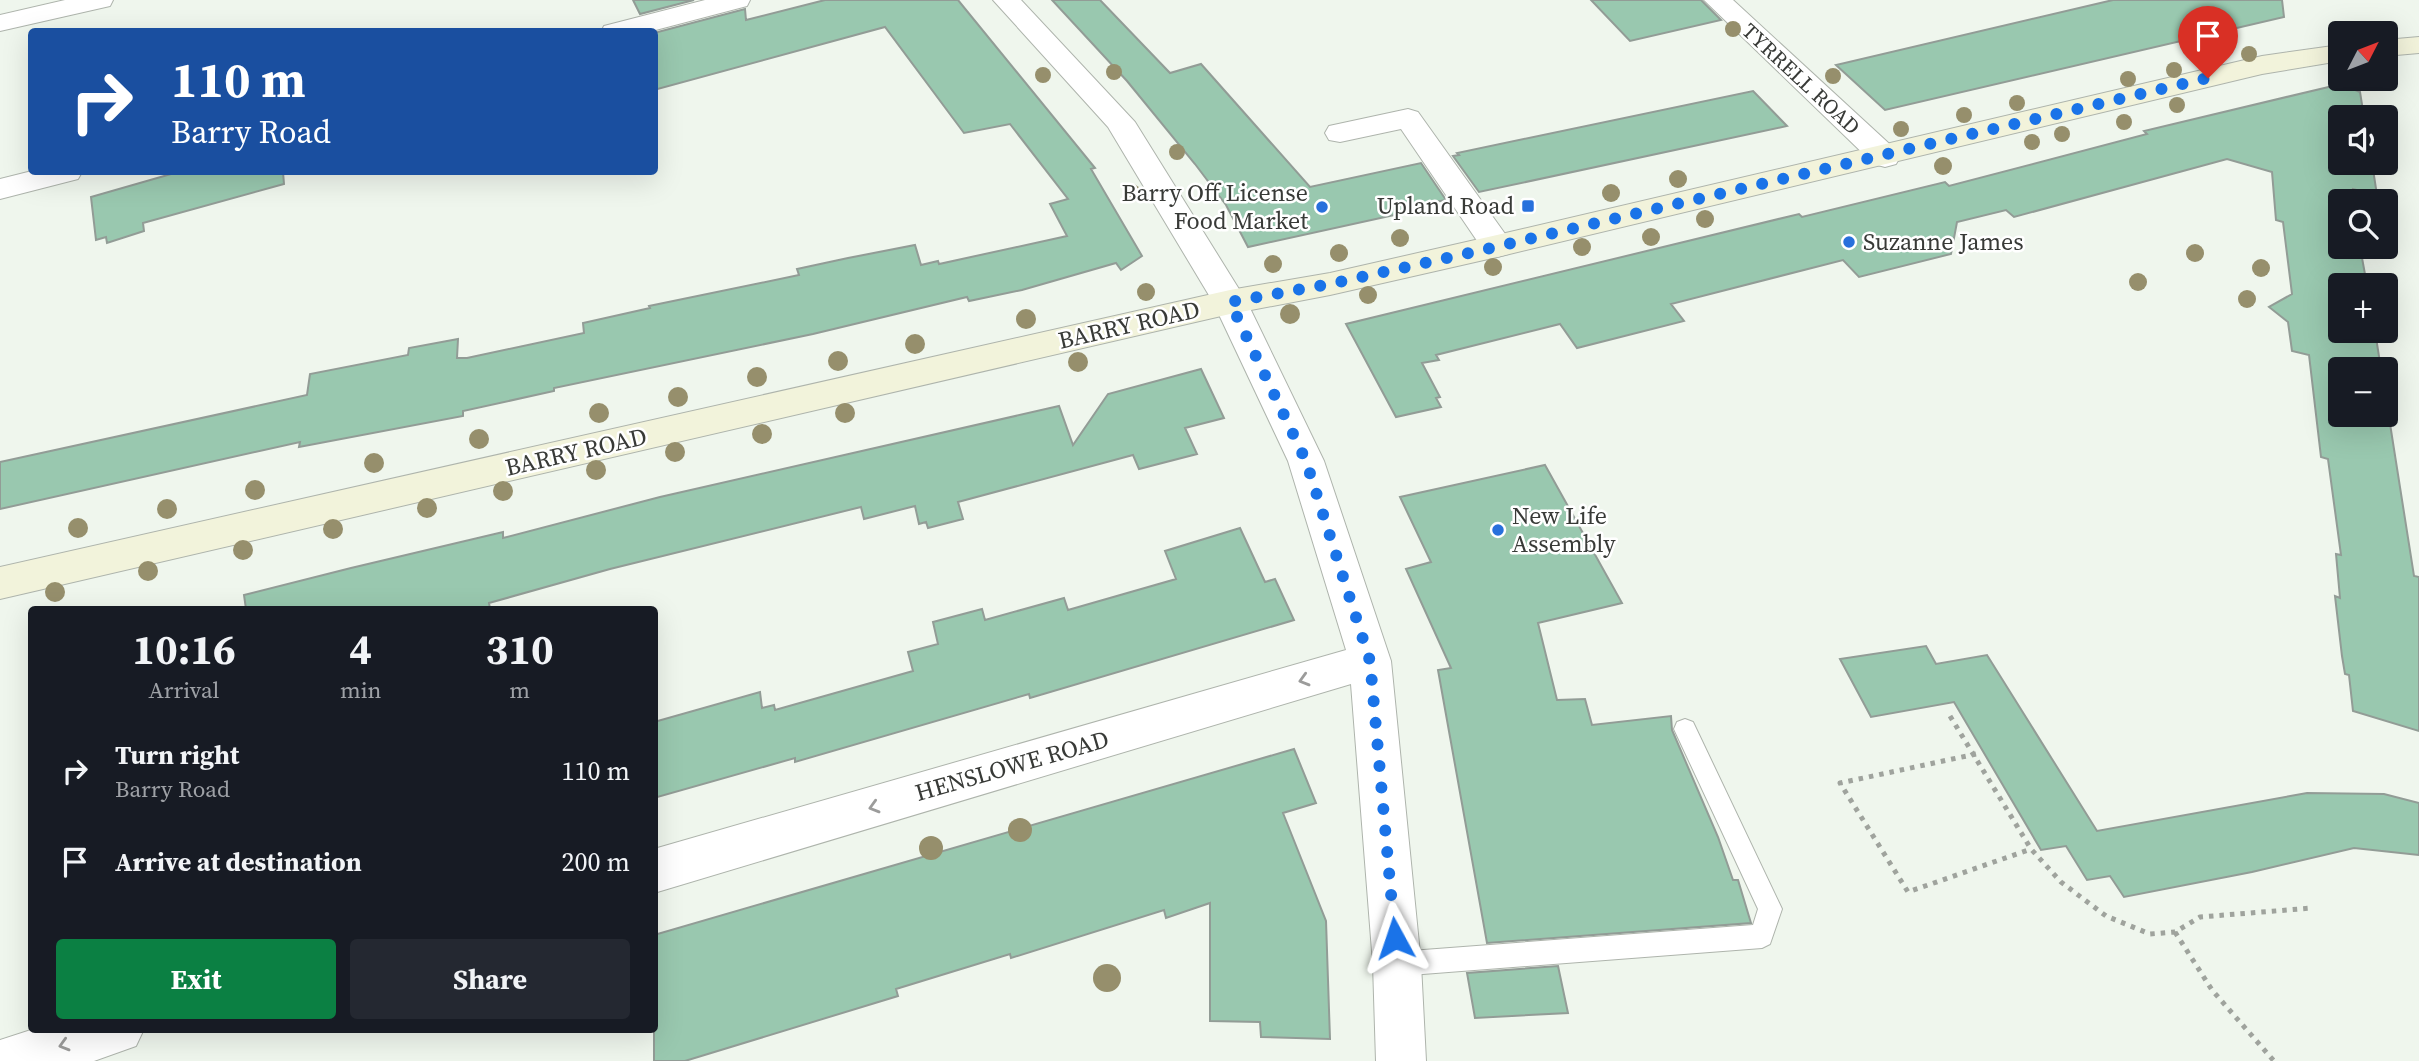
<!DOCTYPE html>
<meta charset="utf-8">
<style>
:root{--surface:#171b24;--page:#242831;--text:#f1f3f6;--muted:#9ea1a6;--accent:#0b8043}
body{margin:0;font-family:"Source Serif 4",serif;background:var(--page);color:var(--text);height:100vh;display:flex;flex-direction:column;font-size:26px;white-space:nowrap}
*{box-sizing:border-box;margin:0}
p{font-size:23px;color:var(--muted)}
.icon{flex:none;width:38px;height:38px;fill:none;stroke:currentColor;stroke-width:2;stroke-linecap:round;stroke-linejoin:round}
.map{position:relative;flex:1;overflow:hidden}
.details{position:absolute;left:28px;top:606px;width:630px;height:427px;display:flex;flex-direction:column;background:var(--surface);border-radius:7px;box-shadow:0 7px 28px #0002}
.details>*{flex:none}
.top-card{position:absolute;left:28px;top:28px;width:630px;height:147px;border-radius:7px;box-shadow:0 7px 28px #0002;background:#1a4fa0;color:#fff;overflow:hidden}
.needle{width:46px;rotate:48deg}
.tools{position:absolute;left:2328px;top:21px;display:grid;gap:14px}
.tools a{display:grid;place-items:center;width:70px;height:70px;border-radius:7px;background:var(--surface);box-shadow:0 7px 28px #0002;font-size:35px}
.pin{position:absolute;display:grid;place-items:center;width:60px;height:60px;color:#fff;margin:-72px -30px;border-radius:50% 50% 50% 0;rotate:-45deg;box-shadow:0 0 7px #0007}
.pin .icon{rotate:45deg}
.me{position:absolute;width:77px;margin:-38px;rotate:355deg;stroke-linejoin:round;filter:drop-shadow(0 0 5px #0008)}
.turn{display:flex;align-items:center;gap:24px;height:147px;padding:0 28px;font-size:32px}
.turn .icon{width:91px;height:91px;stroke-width:2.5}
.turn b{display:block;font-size:49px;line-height:60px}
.eta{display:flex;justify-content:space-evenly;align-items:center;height:119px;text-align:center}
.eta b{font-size:42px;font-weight:700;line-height:49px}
.button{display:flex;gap:14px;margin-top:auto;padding:14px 28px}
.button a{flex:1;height:80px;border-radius:7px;background:var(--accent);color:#fff;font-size:28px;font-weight:700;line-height:80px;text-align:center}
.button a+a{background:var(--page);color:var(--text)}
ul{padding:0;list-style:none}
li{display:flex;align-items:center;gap:21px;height:91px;padding:0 28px}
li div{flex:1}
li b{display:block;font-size:26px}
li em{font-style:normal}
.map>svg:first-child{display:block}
.building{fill:#99c8af;stroke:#929c96;stroke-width:2}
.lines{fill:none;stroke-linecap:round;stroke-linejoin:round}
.lane-casing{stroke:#aeb4ac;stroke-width:2}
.street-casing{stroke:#aeb4ac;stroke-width:2}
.secondary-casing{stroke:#aeb4ac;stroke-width:2}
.path{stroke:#9fa39d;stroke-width:5;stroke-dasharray:4.5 6;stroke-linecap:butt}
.lane{fill:#fff;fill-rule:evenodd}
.street{fill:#fff;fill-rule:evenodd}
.secondary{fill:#f2f3db;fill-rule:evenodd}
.tree{fill:#968f6c}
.oneway{stroke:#9c9c9b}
.route{stroke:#1a73e8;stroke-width:12;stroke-dasharray:0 21.6}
.poi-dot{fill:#2870dc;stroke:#fff;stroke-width:2.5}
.labels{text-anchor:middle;stroke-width:5;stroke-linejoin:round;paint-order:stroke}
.far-street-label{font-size:21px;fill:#383a37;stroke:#fff}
.poi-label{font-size:24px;fill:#383a37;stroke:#fff;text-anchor:end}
.street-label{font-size:24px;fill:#383a37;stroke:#fff}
</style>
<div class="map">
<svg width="2419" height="1061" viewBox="0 0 2419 1061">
<rect width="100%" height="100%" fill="#eff6ed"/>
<path class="building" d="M633,0H694L640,14Z
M825,0H958L1095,168L1091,169L1142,256L1121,270L1116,263L1022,290L969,301L967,297L813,334L554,388V391L463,411V416L299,447L300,442L0,509V462L307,395L310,374L408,355L409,348L458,339L457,358H467L584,333L583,323L650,308L649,306L799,275L797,269L848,258L915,245L921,265L938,261L939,264L1067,236L1050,204L1068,199L1010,124L964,133L885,27L654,90V33L745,9L746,20Z
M1052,0H1100L1170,73L1201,64L1310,187L1421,163L1446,200L1424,204L1426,208L1248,247L1226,205L1195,164L1127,81Z
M1591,0H1701L1721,20L1630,41Z
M2113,0H2282L2284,17L1885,110L1836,65Z
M2341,84L2360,92L2364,117H2340V163H2372L2377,195L2353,189L2354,201H2340V247H2360L2367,285H2340V331H2375L2381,369H2340V415H2385V392L2414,576L2419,577V731L2353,711L2349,675L2345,674L2342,656L2335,596L2340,598L2336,554L2341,555L2328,459L2321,457L2309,355L2292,351L2288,322L2269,307L2292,294L2283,222L2276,220L2272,172L2227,159L2014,217L2006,210L1957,222L1951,254L1859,277L1843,260L1671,304L1684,321L1577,348L1560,324L1436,355L1439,360L1422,363L1440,397L1436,398L1441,407L1396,417L1346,324L1799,214L1802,217L1945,182L1949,186L2147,134L2144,131Z
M1753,91L1787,126L1479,192L1453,156L1459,155L1457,153Z
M178,172H283L284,184L143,223L144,231L107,243L106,237L96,240L91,197Z
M1201,369L1224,418L1185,428L1197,454L1139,469L1133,455L958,502L963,519L928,528L926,522L919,524L915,506L864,519L861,507L610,569L489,603L490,609H246L244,595L351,568L503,532V538L660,497L1059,406L1073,445L1108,394Z
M1545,465L1622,603L1538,623L1557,700L1585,699L1592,725L1671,716L1672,730L1718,837L1733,880H1738L1751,923L1487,943L1438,670L1451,668L1406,569L1431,562L1400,497Z
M1240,528L1265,582L1275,579L1294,620L1030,698L1029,694L795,762V758L654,798V722L760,692L762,708L774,705L775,710L913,671L908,652L938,644L933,622L982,609L985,620L1064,598L1068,610L1176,579L1165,551Z
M1926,646L1936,664L1987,655L2097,831L2307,793L2384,794L2419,803V855L2354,848L2252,872L2124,897L2110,876L2087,880L2066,846L2041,850L1954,702L1871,717L1840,659Z
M1294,749L1316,803L1283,813L1326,921L1330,1039L1261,1037L1260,1022L1210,1021V903L1166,918L1164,910L1011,958L1010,954L896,989L898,996L685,1061H654V935Z
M1558,966L1568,1013L1475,1018L1467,973Z"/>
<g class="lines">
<g class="lane-casing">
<path id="lane" d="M1685,719L1693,722L1782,909L1770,944L1762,948L1397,976L1389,972L1385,964L1389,956L1397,952L1753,925L1758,909L1674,729L1677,722Z"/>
</g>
<g class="street-casing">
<path id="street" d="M65,0H113L110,6L0,31V15Z
M705,0H750L747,6L648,32H601L604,26Z
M993,0H1021L1135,122L1247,302L1324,461L1391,661L1421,964L1426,1061H1376L1373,964L1351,684L654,893V849L1346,650L1288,461L1213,302L1108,127Z
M1704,0H1733L1896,150L1900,157L1896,164L1885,167L1874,164Z
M1408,109L1418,112L1508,238L1513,246L1508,254L1497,257L1486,254L1401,129L1340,142L1329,140L1325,133L1329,126Z
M32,171L82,172L78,179L0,199V179Z
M34,1029H144L136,1046L94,1061H0V1040Z"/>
</g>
<g class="secondary-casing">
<path id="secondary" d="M2419,37V53L2385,56V40Z
M2340,45V61L2262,74L1497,257L1330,295L1230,314L0,599V567L1230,290L1330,273L1497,235L2262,56Z"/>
</g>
<path class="path" d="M1950,716L2031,849L2061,882L2106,916L2150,934L2175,932L2200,917L2312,908
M1976,754L1840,783L1908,892L2031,849
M2175,932L2212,990L2274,1061"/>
<use href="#lane" class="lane"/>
<use href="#street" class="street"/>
<use href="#secondary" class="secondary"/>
</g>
<g class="tree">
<circle cx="1733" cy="29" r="8"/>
<circle cx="2249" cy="54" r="8"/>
<circle cx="2174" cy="70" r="8"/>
<circle cx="1114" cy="72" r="8"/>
<circle cx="1043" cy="75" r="8"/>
<circle cx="1833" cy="76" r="8"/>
<circle cx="2128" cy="79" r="8"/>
<circle cx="2017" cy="103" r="8"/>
<circle cx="2177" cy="105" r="8"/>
<circle cx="1964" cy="115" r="8"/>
<circle cx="2124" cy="122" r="8"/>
<circle cx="1901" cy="129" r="8"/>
<circle cx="2062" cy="134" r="8"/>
<circle cx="2032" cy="142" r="8"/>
<circle cx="1177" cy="152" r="8"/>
<circle cx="1943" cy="166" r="9"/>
<circle cx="1678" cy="179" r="9"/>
<circle cx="1132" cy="193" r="9"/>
<circle cx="1611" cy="193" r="9"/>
<circle cx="1705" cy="219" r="9"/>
<circle cx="1651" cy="237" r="9"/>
<circle cx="1400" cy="238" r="9"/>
<circle cx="1582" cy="247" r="9"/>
<circle cx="1339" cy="253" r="9"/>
<circle cx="2195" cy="253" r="9"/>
<circle cx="1273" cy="264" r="9"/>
<circle cx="1493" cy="267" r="9"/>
<circle cx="2261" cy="268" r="9"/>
<circle cx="2138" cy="282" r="9"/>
<circle cx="1146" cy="292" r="9"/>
<circle cx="1368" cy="295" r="9"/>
<circle cx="2247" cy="299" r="9"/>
<circle cx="1290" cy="314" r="10"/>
<circle cx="1026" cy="319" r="10"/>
<circle cx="915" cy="344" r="10"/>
<circle cx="838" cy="361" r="10"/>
<circle cx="1078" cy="362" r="10"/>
<circle cx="757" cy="377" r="10"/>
<circle cx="678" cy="397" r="10"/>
<circle cx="599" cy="413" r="10"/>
<circle cx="845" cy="413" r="10"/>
<circle cx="762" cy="434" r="10"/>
<circle cx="479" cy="439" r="10"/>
<circle cx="675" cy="452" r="10"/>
<circle cx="374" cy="463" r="10"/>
<circle cx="596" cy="470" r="10"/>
<circle cx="255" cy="490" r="10"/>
<circle cx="503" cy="491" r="10"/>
<circle cx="427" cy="508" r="10"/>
<circle cx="167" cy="509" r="10"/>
<circle cx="78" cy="528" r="10"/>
<circle cx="333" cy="529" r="10"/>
<circle cx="243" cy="550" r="10"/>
<circle cx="148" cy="571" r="10"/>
<circle cx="55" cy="592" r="10"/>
<circle cx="1020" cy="830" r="12"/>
<circle cx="931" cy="848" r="12"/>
<circle cx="1107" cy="978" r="14"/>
</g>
<defs><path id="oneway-chevron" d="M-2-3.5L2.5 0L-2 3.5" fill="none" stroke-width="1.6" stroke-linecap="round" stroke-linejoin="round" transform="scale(1.75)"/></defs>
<g class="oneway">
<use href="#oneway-chevron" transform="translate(1304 680) rotate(164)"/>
<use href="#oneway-chevron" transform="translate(874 807) rotate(164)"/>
<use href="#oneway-chevron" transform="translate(64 1045) rotate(164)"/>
</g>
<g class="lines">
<path class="route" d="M1395,938L1370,661L1306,461L1230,302L1330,284L1474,252L2208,78"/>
</g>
<g class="poi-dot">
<rect x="1521" y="199" width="14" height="14" rx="3.5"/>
<circle cx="1322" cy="207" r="7"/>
<circle cx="1849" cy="242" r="7"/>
<circle cx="1498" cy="530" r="7"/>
</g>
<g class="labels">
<g class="far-street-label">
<text transform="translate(1801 79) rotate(43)" y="7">TYRRELL ROAD</text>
</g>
<g class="poi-label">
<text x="1308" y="201">Barry Off License<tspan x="1308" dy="28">Food Market</tspan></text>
<text x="1514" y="214">Upland Road</text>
<text x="1863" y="250" text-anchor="start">Suzanne James</text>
<text x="1512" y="524" text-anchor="start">New Life<tspan x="1512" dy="28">Assembly</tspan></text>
</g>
<g class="street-label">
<text transform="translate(1129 325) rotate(-13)" y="8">BARRY ROAD</text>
<text transform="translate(576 452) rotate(-13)" y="8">BARRY ROAD</text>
<text transform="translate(1012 766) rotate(-16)" y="8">HENSLOWE ROAD</text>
</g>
</g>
</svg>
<div class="tools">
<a><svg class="needle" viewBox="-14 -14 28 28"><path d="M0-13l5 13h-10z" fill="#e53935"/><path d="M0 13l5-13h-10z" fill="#9ea1a6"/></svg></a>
<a><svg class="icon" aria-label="sound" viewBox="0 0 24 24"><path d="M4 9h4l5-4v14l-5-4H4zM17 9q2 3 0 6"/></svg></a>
<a><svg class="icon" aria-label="search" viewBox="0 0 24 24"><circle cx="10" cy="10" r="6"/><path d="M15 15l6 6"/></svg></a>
<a>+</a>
<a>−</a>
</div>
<div class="pin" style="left:2208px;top:78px;background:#d93025"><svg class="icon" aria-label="arrive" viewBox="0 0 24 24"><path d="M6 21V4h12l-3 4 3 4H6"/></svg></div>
<svg class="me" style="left:1395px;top:938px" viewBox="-20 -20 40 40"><path d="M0-17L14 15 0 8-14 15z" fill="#1a73e8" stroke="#fff" stroke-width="4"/></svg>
<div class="top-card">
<div class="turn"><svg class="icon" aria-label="right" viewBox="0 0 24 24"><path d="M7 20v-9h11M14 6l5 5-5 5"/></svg><div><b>110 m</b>Barry Road</div></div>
</div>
<section class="details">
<div class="eta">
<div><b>10:16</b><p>Arrival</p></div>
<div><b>4</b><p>min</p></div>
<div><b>310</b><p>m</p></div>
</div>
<ul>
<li><svg class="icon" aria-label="right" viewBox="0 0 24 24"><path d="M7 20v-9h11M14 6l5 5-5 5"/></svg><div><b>Turn right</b><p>Barry Road</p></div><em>110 m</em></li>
<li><svg class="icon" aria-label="arrive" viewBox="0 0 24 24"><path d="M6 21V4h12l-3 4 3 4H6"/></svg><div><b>Arrive at destination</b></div><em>200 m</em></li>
</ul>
<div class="button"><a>Exit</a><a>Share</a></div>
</section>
</div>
